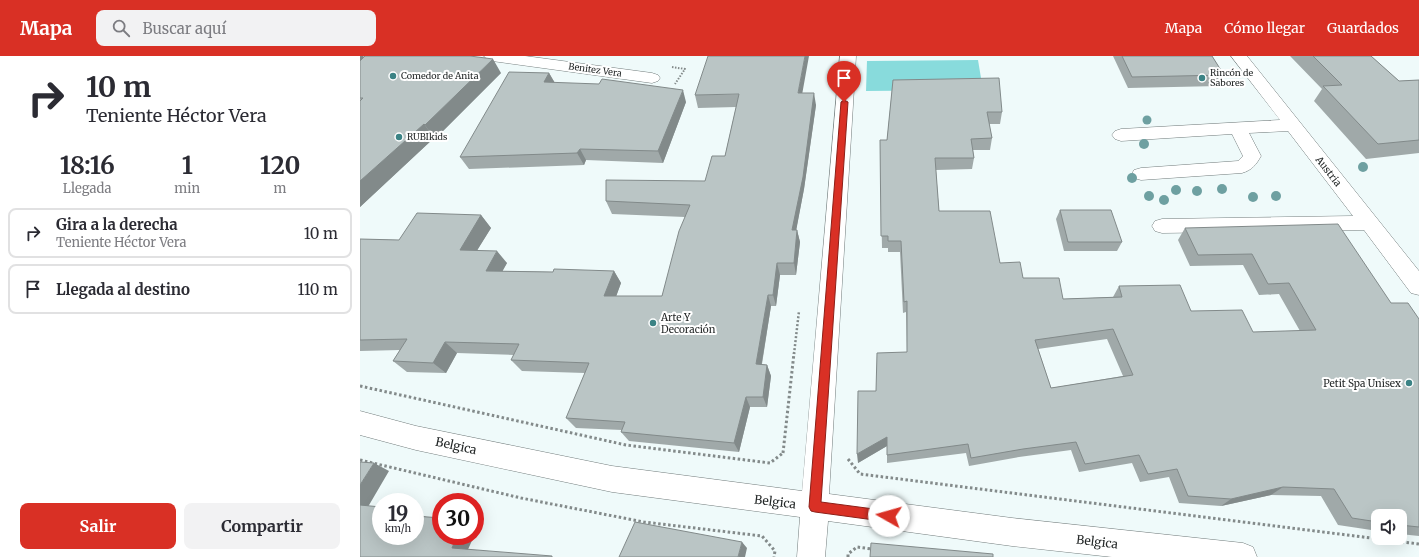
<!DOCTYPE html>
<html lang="es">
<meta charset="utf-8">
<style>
:root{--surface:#fff;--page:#f2f2f3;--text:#2b2b33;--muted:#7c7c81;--line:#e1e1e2;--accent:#d93025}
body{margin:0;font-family:Merriweather,serif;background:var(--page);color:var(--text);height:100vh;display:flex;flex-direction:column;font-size:15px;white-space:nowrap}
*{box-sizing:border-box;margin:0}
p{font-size:13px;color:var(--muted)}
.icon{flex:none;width:22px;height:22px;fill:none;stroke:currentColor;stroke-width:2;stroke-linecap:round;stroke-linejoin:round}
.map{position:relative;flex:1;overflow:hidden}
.drawer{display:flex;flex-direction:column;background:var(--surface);width:360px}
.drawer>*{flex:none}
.guide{background:#fff;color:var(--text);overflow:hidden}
.tools{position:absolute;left:1011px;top:453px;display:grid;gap:8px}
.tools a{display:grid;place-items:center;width:36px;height:36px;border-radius:8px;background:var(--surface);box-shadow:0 4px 16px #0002;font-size:20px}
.speed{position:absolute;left:12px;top:437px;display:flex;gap:8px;font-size:20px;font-weight:700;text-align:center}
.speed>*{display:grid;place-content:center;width:52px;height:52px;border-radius:50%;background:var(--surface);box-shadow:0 4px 16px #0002;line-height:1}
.speed small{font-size:10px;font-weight:400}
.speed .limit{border:6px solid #d22;background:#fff;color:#111}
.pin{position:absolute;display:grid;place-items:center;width:34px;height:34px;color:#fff;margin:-41px -17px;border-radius:50% 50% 50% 0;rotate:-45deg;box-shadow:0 0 4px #0007}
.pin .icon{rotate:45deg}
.me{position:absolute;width:44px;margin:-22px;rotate:277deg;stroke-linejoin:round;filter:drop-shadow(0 0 3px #0008)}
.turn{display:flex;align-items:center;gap:14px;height:84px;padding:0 20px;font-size:18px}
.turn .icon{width:52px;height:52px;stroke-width:2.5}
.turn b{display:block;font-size:28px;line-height:34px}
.eta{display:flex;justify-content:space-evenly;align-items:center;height:68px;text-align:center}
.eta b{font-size:24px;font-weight:700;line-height:28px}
.primary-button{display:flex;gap:8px;margin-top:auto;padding:8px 20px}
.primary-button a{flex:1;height:46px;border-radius:8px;background:var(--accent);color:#fff;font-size:16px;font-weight:700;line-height:46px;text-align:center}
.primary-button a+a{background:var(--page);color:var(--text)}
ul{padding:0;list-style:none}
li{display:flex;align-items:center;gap:12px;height:50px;margin:0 8px 6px;padding:0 12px;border:2px solid var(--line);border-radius:8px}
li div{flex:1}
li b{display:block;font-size:15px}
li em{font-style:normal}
header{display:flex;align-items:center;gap:24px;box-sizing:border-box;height:56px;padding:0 20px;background:var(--accent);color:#fff}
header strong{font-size:19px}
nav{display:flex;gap:22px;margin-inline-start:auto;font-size:14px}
.search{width:280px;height:36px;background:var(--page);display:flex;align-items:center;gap:10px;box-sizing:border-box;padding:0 14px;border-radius:8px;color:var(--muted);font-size:15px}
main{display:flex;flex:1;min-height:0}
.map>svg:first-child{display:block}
.green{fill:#88dbdc}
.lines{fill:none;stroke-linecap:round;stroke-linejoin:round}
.minor-casing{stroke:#727c7c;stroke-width:1}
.path-far2{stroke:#838a8a;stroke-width:2;stroke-dasharray:1.5 1.5;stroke-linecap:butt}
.path-far1{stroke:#838a8a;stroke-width:2.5;stroke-dasharray:2 2;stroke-linecap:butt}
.path{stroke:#838a8a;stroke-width:3;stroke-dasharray:2.5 2.5;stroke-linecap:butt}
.minor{fill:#fff;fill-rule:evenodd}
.tree{fill:#6ea0a1}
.wall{fill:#a0a9a9;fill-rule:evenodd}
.shaded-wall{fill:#828a8a}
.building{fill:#bac5c5;stroke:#828a8a;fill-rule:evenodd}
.route{fill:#d93025;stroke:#8d1f18}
.poi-dot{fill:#3b8385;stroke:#fff;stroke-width:1.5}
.labels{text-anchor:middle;stroke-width:4;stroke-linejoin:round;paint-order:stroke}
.far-street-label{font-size:9px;fill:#242828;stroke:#fff}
.far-poi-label{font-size:9px;fill:#242828;stroke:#fff;text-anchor:start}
.street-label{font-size:10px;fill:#242828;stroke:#fff}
.poi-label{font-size:10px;fill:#242828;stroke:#fff;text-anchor:start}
.near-street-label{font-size:12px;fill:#242828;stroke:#fff}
</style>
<header>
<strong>Mapa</strong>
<div class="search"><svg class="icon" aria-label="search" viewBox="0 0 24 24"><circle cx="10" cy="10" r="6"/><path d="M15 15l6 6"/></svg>Buscar aquí</div>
<nav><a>Mapa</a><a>Cómo llegar</a><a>Guardados</a></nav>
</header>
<main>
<section class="drawer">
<div class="guide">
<div class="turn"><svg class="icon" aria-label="right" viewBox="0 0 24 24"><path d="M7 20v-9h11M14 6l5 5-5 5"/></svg><div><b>10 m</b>Teniente Héctor Vera</div></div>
</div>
<div class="eta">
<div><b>18:16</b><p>Llegada</p></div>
<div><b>1</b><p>min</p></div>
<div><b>120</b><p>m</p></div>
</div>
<ul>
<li><svg class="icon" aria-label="right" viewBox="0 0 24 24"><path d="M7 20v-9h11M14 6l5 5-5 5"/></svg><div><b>Gira a la derecha</b><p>Teniente Héctor Vera</p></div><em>10 m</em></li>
<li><svg class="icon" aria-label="arrive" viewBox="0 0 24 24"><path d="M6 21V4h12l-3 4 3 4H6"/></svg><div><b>Llegada al destino</b></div><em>110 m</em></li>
</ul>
<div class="primary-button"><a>Salir</a><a>Compartir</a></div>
</section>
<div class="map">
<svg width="1059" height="501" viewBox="0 0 1059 501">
<rect width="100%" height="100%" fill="#effafa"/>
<path class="green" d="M618,4L623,34L506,35L507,5Z"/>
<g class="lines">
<g class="minor-casing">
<path id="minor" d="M124,0H165L292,17L298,19L300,22L298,25L292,27L132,5L127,3Z
M480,0H496L469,438L652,462L883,487L893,491L897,501H752L652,490L468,465L465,501H437L440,461L252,436L56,394L0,379V355L56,370L252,410L442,435Z
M871,0H887L1059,215V239L1051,237L1004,174L802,177L795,175L792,170L795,165L802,163L993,160L928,75L889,77L901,100C896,109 892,114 882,117L781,124L774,122L772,118L774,114L781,112L878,105L883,100L872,78L761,85L755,83L752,79L755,75L761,73L920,64Z"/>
</g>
<path class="path-far2" d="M312,11L325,13L315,28"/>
<path class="path-far1" d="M434,298L439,255"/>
<path class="path" d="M0,330L266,389L410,407L423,397
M423,397L434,297
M488,403L500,418L1059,488
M0,404L161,442L284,466L402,480L415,495L414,501
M488,501V498L497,491L512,493"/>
<use href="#minor" class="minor"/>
</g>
<g class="tree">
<circle cx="787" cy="64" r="4.5"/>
<circle cx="784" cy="88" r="5"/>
<circle cx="1003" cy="111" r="5"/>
<circle cx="772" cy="122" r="5"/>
<circle cx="862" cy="133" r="5"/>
<circle cx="816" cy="134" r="5"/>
<circle cx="837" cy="135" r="5"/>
<circle cx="789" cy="140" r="5"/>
<circle cx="916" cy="140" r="5"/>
<circle cx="893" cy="141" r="5"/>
<circle cx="804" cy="144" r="5"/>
</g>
<path class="wall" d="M0,0L141,17L75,83L74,82L0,151Z
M753,0H852L864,19L859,30L768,32Z
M930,0H1011L1039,25L1059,24V97L1006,103L954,45L962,33Z
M189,17L195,27L326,46L303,107L226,104L224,109L109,113L100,101Z
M533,24L642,56L640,68H629L632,82L630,94H613L614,102L612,113L576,114L579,155L640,207L663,222L703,243L753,241L759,230L893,276L940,275L919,238L899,239L883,209L830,210L818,184L825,172L1031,247L1059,263V480L1040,478V460H1018V475L978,469L961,440L911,439L861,450L819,447L809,421L780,426L772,407L719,416L711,394L659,401L609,410L606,397L527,407V390L498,407L516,335L547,296L546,256L543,257L540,196H528V192H522L520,84H527ZM747,283L763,320L691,332L678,293Z
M442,37L456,49L444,133L436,174H437L440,186L436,219H420L416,250H411L402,308L407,309L411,320L407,351H390L379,396L269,385L261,376L262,374L216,372L206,362L225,317L162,315L151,304L154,299L97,297L86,317L47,316L33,305L40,294L0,295V183L39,184L121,159L131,172L117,194L147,207L142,215L193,216L254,215L261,227L256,240H302L325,161L252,158L246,145L345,125L365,100L376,51L338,52L335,39Z
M700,154L762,186L757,195H704L696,163Z"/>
<path class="shaded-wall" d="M0,0H3L5,3L0,8Z
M445,0H449L440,50L438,37Z
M133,3L141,17L75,83L65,69Z
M189,17L196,29L184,26Z
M323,34L326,46L303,107L298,95Z
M454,37L456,49L444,133L434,186L432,174Z
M64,68L74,82L0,151V125Z
M220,93L226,104L224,109L217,97Z
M121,159L131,172L110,206L100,194Z
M437,174L440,186L436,219L434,207Z
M137,195L147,207L136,227L126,215Z
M417,207L420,219L416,250L413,239Z
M254,215L261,227L252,252L244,240Z
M408,239L411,250L400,318L396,308Z
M85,286L97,297L86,317L73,307Z
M407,309L411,320L407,351L403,341Z
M386,341L390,351L379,396L374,387Z
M527,381V390L498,407L497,398Z
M14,407L29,415L5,456L0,453V429Z
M923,431L911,439L861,450L871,443Z
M55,456L66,461L55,464Z
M115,469L119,471L115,479Z
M97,480H114L106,498L92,492Z
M382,486L387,492L385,501H378Z"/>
<path class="building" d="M5,0H110L133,3L65,69L64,68L0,125V45L3,42H0V5Z
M348,0H445L438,37H454L443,121L432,174H437L434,207H417L413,239H408L396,308L407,309L403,341H386L374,387L261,376L265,366L206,362L229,307L151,304L159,288L85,286L73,307L33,305L47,283L0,284V183L39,184L57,157L121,159L100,194L137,195L126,215L193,216L194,213L254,215L244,240H302L319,175L330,149L246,145V124L345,125L352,100H365L379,38L335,39Z
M762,0H852L864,19L772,21Z
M953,0H1011L1039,25L1059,24V84L1018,88L963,30L982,29Z
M149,16L189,17L184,26L239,28L242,23L323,34L298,95L220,93L217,97L100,101Z
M639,22L642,56H627L632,82L611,83L614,102H575L579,155H630L640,207L660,206L663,222H699L703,243L762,241L759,230L820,229L831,255L882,254L893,276L956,274L929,227L908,228L892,198L838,199L825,172L978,168L1031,247H1048L1059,263V471L1040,469V460H1018V466L992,462L974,433L923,431L871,443L828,440L817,413L788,418L779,399L725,408L716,386L663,393L611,402L608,388L527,399V381L497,398L498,335H516L517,297L547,296V245L544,246L541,185H528V180H521L520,84H527L533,24ZM753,273L773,319L691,332L675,284Z
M700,154H751L762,186H708Z
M0,406L14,407L0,429Z
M0,449L21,451V480H55V460L81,462V480H97L92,492L192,500V501H0Z
M275,466L382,486L378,501H259Z
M511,487L633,498V501H510Z"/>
<path class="route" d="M484,44L488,46L461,446L529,455L533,456L535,460L533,464L529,466L455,456L451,455L449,451L481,46Z"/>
<g class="poi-dot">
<circle cx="33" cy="20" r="4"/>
<circle cx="842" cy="22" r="4"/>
<circle cx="39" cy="81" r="4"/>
<circle cx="293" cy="267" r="4"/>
<circle cx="1049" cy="327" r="4"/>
</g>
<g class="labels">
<g class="far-street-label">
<text transform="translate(235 14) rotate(8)" y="3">Benitez Vera</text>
</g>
<g class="far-poi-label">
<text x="850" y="20">Rincón de<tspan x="850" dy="10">Sabores</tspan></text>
<text x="41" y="23">Comedor de Anita</text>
<text x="47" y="84">RUBIkids</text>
</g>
<g class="street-label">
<text transform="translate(969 115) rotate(52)" y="4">Austria</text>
</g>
<g class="poi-label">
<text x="301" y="265">Arte Y<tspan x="301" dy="12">Decoración</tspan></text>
<text x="1041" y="331" text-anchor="end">Petit Spa Unisex</text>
</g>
<g class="near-street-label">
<text transform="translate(96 390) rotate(12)" y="4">Belgica</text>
<text transform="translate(415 446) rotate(7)" y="4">Belgica</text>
<text transform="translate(737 486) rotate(7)" y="4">Belgica</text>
</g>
</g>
</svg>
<div class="tools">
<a><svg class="icon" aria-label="sound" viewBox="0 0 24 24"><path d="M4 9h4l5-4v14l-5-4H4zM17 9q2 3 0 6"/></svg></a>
</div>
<div class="speed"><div>19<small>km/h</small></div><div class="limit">30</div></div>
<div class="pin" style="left:484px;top:46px;background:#d93025"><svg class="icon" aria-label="arrive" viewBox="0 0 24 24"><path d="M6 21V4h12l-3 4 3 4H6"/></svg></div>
<svg class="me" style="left:529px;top:460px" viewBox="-20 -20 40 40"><circle r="19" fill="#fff"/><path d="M0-13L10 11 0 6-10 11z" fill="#d93025"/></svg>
</div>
</main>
